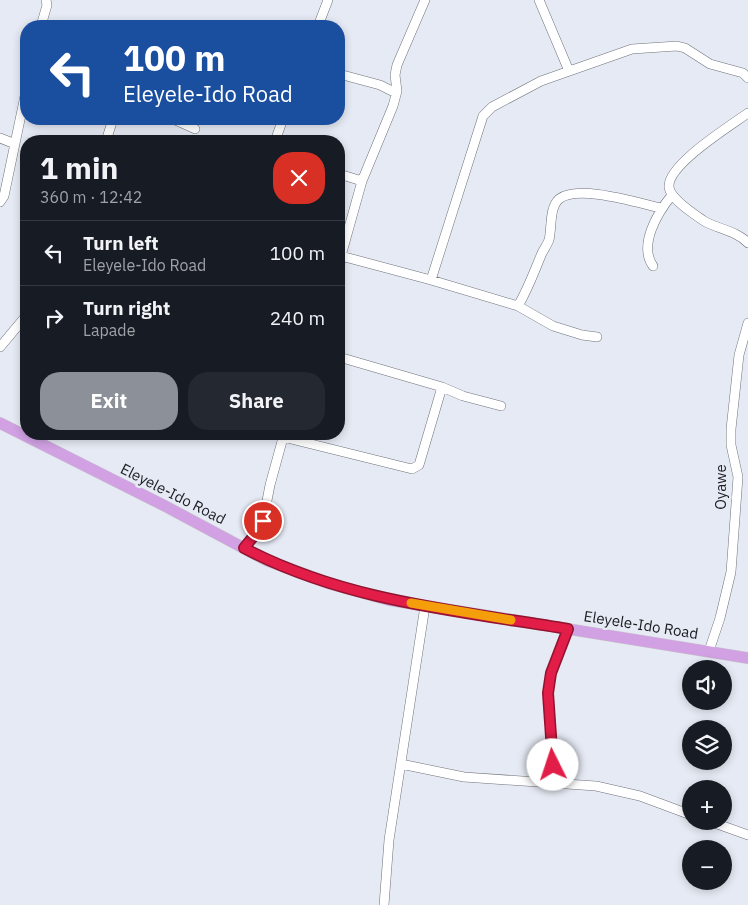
<!DOCTYPE html>
<meta charset="utf-8">
<style>
:root{--surface:#171b24;--page:#242831;--text:#f1f3f6;--muted:#9ea1a6;--line:#363941;--accent:#8c9099}
body{margin:0;font-family:"IBM Plex Sans",sans-serif;background:var(--page);color:var(--text);height:100vh;display:flex;flex-direction:column;font-size:19px;white-space:nowrap}
*{box-sizing:border-box;margin:0}
p{font-size:16px;color:var(--muted)}
.icon{flex:none;width:28px;height:28px;fill:none;stroke:currentColor;stroke-width:2;stroke-linecap:round;stroke-linejoin:round}
.map{position:relative;flex:1;overflow:hidden}
.side{position:absolute;left:20px;top:135px;width:325px;height:305px;display:flex;flex-direction:column;background:var(--surface);border-radius:20px;box-shadow:0 2px 8px #0003}
.side>*{flex:none}
.banner{position:absolute;left:20px;top:20px;width:325px;height:105px;border-radius:20px;box-shadow:0 2px 8px #0003;background:#1a4fa0;color:#fff;overflow:hidden}
.controls{position:absolute;left:682px;top:660px;display:grid;gap:10px}
.controls a{display:grid;place-items:center;width:50px;height:50px;border-radius:50%;background:var(--surface);box-shadow:0 2px 8px #0003;font-size:25px}
.pin{position:absolute;display:grid;place-items:center;width:42px;height:42px;color:#fff;margin:-21px;border:2px solid #fff;border-radius:50%;box-shadow:0 1px 5px #0007}
.me{position:absolute;width:55px;margin:-28px;rotate:356deg;stroke-linejoin:round;filter:drop-shadow(0 0 4px #0008)}
.turn{display:flex;align-items:center;gap:18px;height:105px;padding:0 20px;font-size:22px}
.turn .icon{width:65px;height:65px;stroke-width:2.5}
.turn b{display:block;font-size:35px;line-height:42px}
.round{display:grid;place-items:center;flex:none;width:52px;height:52px;border-radius:20px;background:var(--page)}
.summary{display:flex;align-items:center;justify-content:space-between;height:85px;padding:0 20px}
h1{font-size:30px;font-weight:700;line-height:38px}
.primary-button{display:flex;gap:10px;margin-top:auto;padding:10px 20px}
.primary-button a{flex:1;height:58px;border-radius:20px;background:var(--accent);color:#fff;font-size:20px;font-weight:700;line-height:58px;text-align:center}
.primary-button a+a{background:var(--page);color:var(--text)}
ul{padding:0;list-style:none}
li{display:flex;align-items:center;gap:15px;height:65px;padding:0 20px;border-top:1px solid var(--line)}
li div{flex:1}
li b{display:block;font-size:19px}
li em{font-style:normal}
.map>svg:first-child{display:block}
.lines{fill:none;stroke-linecap:round;stroke-linejoin:round}
.minor-casing{stroke:#6e727a;stroke-width:10}
.major-casing{stroke:#c8c9c9;stroke-width:12}
.minor{stroke:#fff;stroke-width:9}
.major{stroke:#d1a1e3;stroke-width:11}
.route-casing{stroke:#92132f;stroke-width:12}
.route{stroke:#e11d48;stroke-width:9}
.slow{stroke:#f59e0b;stroke-width:9}
.labels{text-anchor:middle;stroke-width:5;stroke-linejoin:round;paint-order:stroke}
.street-label{font-size:15px;fill:#1a1c1f;stroke:#e6eaf4}
</style>
<div class="map">
<svg width="748" height="905" viewBox="0 0 748 905">
<rect width="100%" height="100%" fill="#e6eaf4"/>
<g class="lines">
<g class="minor-casing">
<path id="minor" d="M539,0L569,71
M41,26L47,5L46,0
M318,26L328,0
M339,74L380,85L396,93
M748,113C730,126 667,165 669,187C670,199 694,214 704,221C718,229 737,231 748,243
M173,119L195,129
M0,138L15,144
M106,141L113,119
M275,141L283,119
M339,174L362,181
M0,202L4,196L26,91
M341,256L431,280L483,116L492,107L541,81L632,49L677,46L685,48L710,64L743,73L748,78
M339,263L362,181L393,106L397,91L395,75L397,65L425,0
M653,266C638,245 658,212 672,195
M431,280L518,306L553,326L582,335L597,337
M518,306C528,289 534,272 542,253C544,249 547,245 549,240C552,228 549,208 559,199C578,184 638,203 661,208
M0,347L26,316
M339,357L442,387L463,396L501,406
M283,437L412,469L419,465L442,387
M244,548L257,532L263,521L270,485L284,434
M709,651L720,618L731,572L738,477L731,445V429L739,355L748,323
M401,764L464,777L596,786L640,796L691,815
M554,783L548,693L551,673L568,629
M709,821L748,835
M384,905L389,840L425,606"/>
</g>
<g class="major-casing">
<path id="major" d="M0,423L165,506L266,560L331,584L389,600L748,658"/>
</g>
<use href="#minor" class="minor"/>
<use href="#major" class="major"/>
</g>
<g class="lines">
<g class="route-casing">
<path id="route" d="M263,521L257,532L244,548C344,601 459,611 568,629L551,673L548,693L553,765"/>
</g>
<use href="#route" class="route"/>
<path class="slow" d="M411,603L511,620"/>
</g>
<g class="labels">
<g class="street-label">
<text transform="translate(721 487) rotate(-90)" y="5">Oyawe</text>
<text transform="translate(173 494) rotate(27)" y="5">Eleyele-Ido Road</text>
<text transform="translate(641 625) rotate(9)" y="5">Eleyele-Ido Road</text>
</g>
</g>
</svg>
<div class="controls">
<a><svg class="icon" aria-label="sound" viewBox="0 0 24 24"><path d="M4 9h4l5-4v14l-5-4H4zM17 9q2 3 0 6"/></svg></a>
<a><svg class="icon" aria-label="layers" viewBox="0 0 24 24"><path d="M12 4l9 5-9 5-9-5zM3 14l9 5 9-5"/></svg></a>
<a>+</a>
<a>−</a>
</div>
<div class="pin" style="left:263px;top:521px;background:#d93025"><svg class="icon" aria-label="arrive" viewBox="0 0 24 24"><path d="M6 21V4h12l-3 4 3 4H6"/></svg></div>
<svg class="me" style="left:553px;top:765px" viewBox="-20 -20 40 40"><circle r="19" fill="#fff"/><path d="M0-13L10 11 0 6-10 11z" fill="#e11d48"/></svg>
<div class="banner">
<div class="turn"><svg class="icon" aria-label="left" viewBox="0 0 24 24"><path d="M17 20v-9H6M10 6l-5 5 5 5"/></svg><div><b>100 m</b>Eleyele-Ido Road</div></div>
</div>
<section class="side">
<div class="summary"><div><h1>1 min</h1><p>360 m · 12:42</p></div><a class="round" style="background:#d93025;color:#fff"><svg class="icon" aria-label="close" viewBox="0 0 24 24"><path d="M6 6l12 12M18 6L6 18"/></svg></a></div>
<ul>
<li><svg class="icon" aria-label="left" viewBox="0 0 24 24"><path d="M17 20v-9H6M10 6l-5 5 5 5"/></svg><div><b>Turn left</b><p>Eleyele-Ido Road</p></div><em>100 m</em></li>
<li><svg class="icon" aria-label="right" viewBox="0 0 24 24"><path d="M7 20v-9h11M14 6l5 5-5 5"/></svg><div><b>Turn right</b><p>Lapade</p></div><em>240 m</em></li>
</ul>
<div class="primary-button"><a>Exit</a><a>Share</a></div>
</section>
</div>
